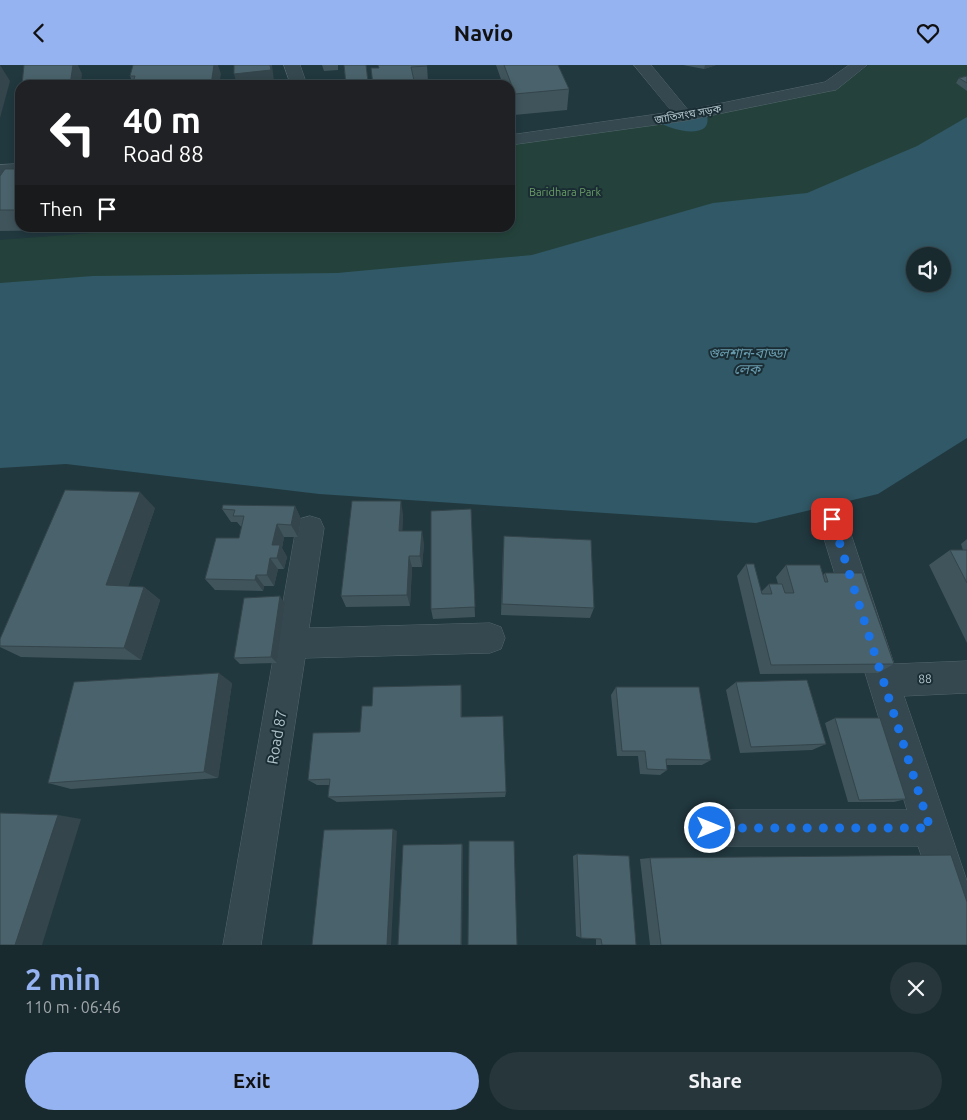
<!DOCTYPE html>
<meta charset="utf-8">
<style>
:root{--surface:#192a2f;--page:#26363b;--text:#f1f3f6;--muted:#9fa7aa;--line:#37464b;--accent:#95b2f1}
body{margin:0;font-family:Ubuntu,"Noto Sans Bengali",sans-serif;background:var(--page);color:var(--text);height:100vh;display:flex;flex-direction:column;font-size:19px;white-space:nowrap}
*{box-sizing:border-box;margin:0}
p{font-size:16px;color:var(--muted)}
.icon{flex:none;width:28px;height:28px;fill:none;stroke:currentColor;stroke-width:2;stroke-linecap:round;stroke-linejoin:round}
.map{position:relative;height:880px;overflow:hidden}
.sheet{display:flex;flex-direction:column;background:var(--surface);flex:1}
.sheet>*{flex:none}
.top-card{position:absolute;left:15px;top:15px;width:500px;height:152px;border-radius:15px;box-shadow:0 2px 8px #0003,0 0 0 1px var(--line);background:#202124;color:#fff;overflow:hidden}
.buttons{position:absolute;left:906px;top:182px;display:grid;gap:10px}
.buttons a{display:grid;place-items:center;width:45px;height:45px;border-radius:50%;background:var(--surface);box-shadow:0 2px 8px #0003,0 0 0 1px var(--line);font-size:25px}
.pin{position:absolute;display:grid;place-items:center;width:42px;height:42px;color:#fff;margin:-21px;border-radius:10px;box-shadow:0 2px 8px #0006}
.me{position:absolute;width:55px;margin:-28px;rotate:90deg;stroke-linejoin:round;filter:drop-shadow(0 0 4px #0008)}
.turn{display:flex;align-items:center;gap:18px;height:105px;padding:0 25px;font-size:22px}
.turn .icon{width:65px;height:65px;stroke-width:2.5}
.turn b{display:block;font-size:35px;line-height:42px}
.then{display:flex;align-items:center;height:48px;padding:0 25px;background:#0003;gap:10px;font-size:19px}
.round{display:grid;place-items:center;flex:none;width:52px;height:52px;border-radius:26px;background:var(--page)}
.headline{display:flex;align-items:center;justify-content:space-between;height:85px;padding:0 25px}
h1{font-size:30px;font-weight:600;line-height:38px;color:var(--accent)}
.action{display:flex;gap:10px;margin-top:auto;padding:10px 25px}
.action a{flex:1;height:58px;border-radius:30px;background:var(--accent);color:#111;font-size:20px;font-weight:600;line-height:58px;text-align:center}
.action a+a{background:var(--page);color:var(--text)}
header{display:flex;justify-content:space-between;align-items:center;height:65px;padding:0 25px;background:var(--accent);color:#111;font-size:22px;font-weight:600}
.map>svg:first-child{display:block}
.green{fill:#24423b}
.water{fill:#315866;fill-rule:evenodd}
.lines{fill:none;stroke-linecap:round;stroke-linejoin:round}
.minor-casing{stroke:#53666d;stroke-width:1}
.minor{fill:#35484f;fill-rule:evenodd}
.wall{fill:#40545c}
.shaded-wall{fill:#34454b}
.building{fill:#4a626b;stroke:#34454b}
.route{stroke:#1a73e8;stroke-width:9;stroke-dasharray:0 16.2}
.labels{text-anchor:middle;stroke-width:4;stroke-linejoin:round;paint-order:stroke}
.far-street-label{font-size:11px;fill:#b1c3ca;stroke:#1b2d34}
.far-park-label{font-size:11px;fill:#6b9e66;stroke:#1b2d34}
.street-label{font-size:12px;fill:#b1c3ca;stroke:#1b2d34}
.water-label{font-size:14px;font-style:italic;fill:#679bad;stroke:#1b2d34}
.near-street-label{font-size:15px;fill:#b1c3ca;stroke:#1b2d34}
</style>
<header><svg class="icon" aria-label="back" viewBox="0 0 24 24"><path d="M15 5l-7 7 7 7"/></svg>Navio<svg class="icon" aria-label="heart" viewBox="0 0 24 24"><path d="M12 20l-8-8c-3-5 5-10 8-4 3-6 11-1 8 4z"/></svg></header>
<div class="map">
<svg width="967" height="880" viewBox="0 0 967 880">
<rect width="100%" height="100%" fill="#21383f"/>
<path class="green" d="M869,0H967V57L923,83L807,128L538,192L343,210L0,220V175L170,162H510V78L835,24Z"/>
<path class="water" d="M707,51C713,76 669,65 659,57Z
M967,52V373L878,429L756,458L319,429L66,399L0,403V218L93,211L337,208L532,190L713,138L807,128L917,81ZM942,191V219H915V191Z"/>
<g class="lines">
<g class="minor-casing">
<path id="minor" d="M284,0H300L307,20H291Z
M634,0H651L688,45L825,17L849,0H867L836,25L830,26L684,56L510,80V70L672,47Z
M20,99V111L0,112V100Z
M832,442L842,445L846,454L894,599L967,596V628L904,631L967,816V880H952L918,781H710L697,776L692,763L697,750L710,745H907L818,454L822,445Z
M310,451L320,454L324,463L309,563L490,558L501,562L505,573L501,584L490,588L305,593L261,880H223L296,463L300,454Z"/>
</g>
<use href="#minor" class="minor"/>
</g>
<path class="wall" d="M322,0H338V5L324,6Z
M344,0H366L368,20H343H346Z
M427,0L428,17L414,18L379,3Z
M496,0H558L569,24L567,45L514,50L510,38V20H503Z
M683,0H716L704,4Z
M221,9L133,19L130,11Z
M967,11V26L956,18L959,13Z
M20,104V162H69L67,165L0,166V111Z
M76,162H118V163L77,165Z
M295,441L301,454L298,472H284L282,483L287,492L284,504H278L274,521H264L263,526L215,525L205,514L239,473L242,463L237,457H231L222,444Z
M155,443L128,521L144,522L160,535L141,595L21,592L0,582V574Z
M471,444L475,552L433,554L431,544Z
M403,449L402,466L424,478L422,502H412L410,541L346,542L341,531Z
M967,474V578L929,500L950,485H963L961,479Z
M503,483L594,543L590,553L501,550Z
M746,499L761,527L769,519H778L776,512L786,500L823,510L825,508L894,599L878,608L760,609L737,511Z
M285,539L277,598L240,599L234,593Z
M736,617L826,679L812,685L740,688L726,625Z
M232,618L218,713L71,724L48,718Z
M616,622L711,695L702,700H667V705L660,710L640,709L638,691H617L611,630Z
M462,630V652L506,727L505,732L337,737L328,732L330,720H317L308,715L360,667L372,641Z
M835,653L906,734L894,737H848L825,658Z
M577,789L636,880H596V874L581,873L576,871L573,791Z
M650,793L967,880H650L640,794Z"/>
<path class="shaded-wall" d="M0,0L10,16L0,53Z
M73,0H78L82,9L81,20H70Z
M214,0H218L221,9L219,20H211Z
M270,0H272L274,16L237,20L234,9Z
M705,0H716L704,4Z
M140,427L155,443L124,534L106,520Z
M401,436L403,449L402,478L399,466Z
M295,441L301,454L298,472L291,460Z
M277,459L284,472L282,483L287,492L284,504L277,493L272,480Z
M422,466L424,478L422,502L420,491Z
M409,491L412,502L410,541L407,530Z
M270,493L278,504L274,521L267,510Z
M256,510L264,521L263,526L255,515Z
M144,522L160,535L141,595L124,583Z
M280,531L285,539L277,598L271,592Z
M219,608L232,618L218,713L204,707Z
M461,620L462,630V661L461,652Z
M58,750L81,754L42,880H15Z
M393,764L397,766L391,880H387Z
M462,779L463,781L462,880H461Z"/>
<path class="building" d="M24,0H73L70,20H22Z
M133,0H214L211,20H132L135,11H130Z
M234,0H270L271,5L234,9Z
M344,0H366L368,17L346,19Z
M378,0H427V1L411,2L415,20H373L371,3H379Z
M504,0H558L569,24L515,29Z
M967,11V18L959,13Z
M5,104H20V145H0V111Z
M65,425L140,427L106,520L144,522L124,583L0,581V574Z
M352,436H401L399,466H422L420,491H409L407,530L341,531Z
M223,440L295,441L291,460L277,459L272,480H280L277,493H270L267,510H256L255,515L205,514L216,473H239L244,451H233L235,445L222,444Z
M471,444L475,542L431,544V446Z
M504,471L591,475L594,543L502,539Z
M950,485H967V518Z
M746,499H754L762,529H772L769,519H782L785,528H794L786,500H820L825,517H828L825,508H862L894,599L771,600Z
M280,531L271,592L234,593L244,533Z
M219,608L204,707L48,718L74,617Z
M807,615L826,679L751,682L736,617Z
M461,620V652L503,651L506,727L328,732L330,714L308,715L313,668L360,667L362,641H372L373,622Z
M616,622H699L711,695L666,694L667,705L647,704L645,686H622Z
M835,653H880L906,734L859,735Z
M0,748L58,750L15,880H0Z
M393,764L387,880H312L324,765Z
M469,776H514L517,880H468Z
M462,779L461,880H398L403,780Z
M577,789L629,791L636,880H602L601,874L581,873Z
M951,790L967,837V880H661L650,793Z"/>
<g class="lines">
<path class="route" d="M710,763H930L832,454"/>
</g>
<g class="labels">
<g class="far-street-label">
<text transform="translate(688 49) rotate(-10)" y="4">জাতিসংঘ সড়ক</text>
</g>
<g class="far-park-label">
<text x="565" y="131">Baridhara Park</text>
</g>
<g class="street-label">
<text transform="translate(925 614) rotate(-3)" y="4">88</text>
</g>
<g class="water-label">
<text x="747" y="293">গুলশান-বাড্ডা<tspan x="747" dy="16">লেক</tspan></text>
</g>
<g class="near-street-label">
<text transform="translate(277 672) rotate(-80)" y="5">Road 87</text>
</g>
</g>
</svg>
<div class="buttons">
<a><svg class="icon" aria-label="sound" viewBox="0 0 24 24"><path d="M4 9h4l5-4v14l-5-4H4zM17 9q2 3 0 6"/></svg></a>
</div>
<div class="pin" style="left:832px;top:454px;background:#d93025"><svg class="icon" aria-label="arrive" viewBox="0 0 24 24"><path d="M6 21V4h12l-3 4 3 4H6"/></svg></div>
<svg class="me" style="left:710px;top:763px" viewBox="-20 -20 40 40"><circle r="17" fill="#1a73e8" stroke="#fff" stroke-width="3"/><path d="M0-11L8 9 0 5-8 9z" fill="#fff"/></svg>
<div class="top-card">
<div class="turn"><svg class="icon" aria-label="left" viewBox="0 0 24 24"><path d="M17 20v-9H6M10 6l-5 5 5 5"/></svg><div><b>40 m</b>Road 88</div></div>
<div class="then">Then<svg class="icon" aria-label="arrive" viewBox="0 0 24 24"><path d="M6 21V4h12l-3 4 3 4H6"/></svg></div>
</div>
</div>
<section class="sheet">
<div class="headline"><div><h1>2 min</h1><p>110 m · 06:46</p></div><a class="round"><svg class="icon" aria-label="close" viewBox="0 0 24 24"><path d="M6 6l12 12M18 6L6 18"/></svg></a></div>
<div class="action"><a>Exit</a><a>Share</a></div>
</section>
